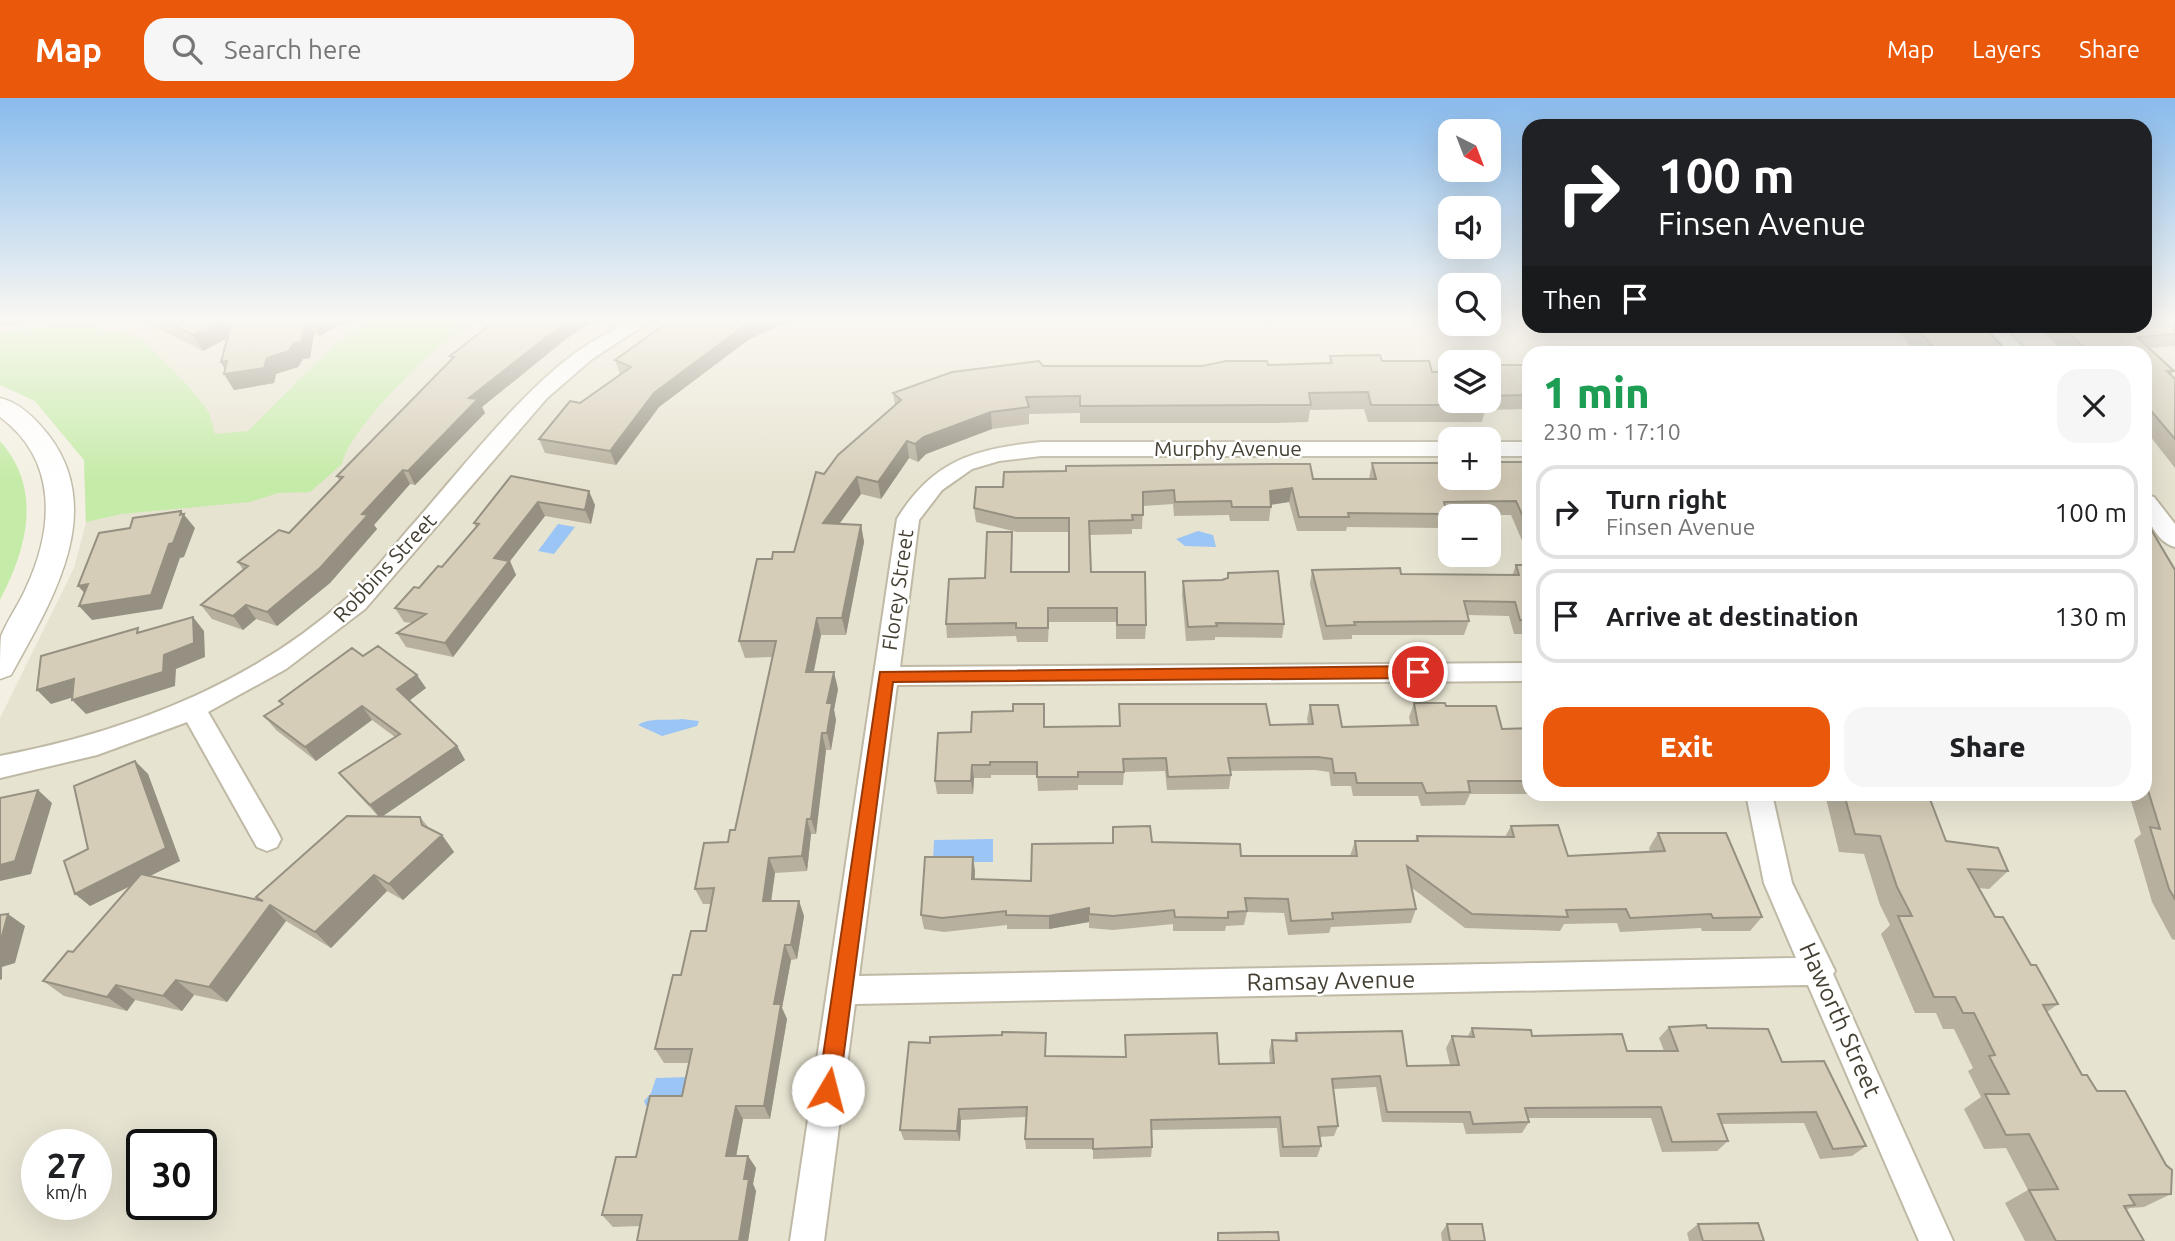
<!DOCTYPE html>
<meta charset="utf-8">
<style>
:root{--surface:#fff;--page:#f6f6f6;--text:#202124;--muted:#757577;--line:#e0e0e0;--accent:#ea580c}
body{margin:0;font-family:Ubuntu,sans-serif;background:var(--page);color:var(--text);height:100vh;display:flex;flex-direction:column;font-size:26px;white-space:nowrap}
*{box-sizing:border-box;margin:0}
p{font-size:23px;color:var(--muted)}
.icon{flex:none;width:38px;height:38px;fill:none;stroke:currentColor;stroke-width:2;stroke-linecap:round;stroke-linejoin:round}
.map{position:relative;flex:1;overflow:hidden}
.sheet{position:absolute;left:1522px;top:248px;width:630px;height:455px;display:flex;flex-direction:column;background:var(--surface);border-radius:21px;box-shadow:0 7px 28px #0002}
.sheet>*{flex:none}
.banner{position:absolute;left:1522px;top:21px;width:630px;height:214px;border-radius:21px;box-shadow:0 7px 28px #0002;background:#202124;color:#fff;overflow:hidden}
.needle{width:46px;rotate:138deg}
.fabs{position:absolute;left:1438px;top:21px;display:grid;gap:14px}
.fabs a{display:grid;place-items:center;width:63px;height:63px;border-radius:14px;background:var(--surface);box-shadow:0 7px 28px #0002;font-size:35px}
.speed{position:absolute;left:21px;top:1031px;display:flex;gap:14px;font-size:35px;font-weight:700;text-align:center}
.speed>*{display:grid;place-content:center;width:91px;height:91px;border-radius:50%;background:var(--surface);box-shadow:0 7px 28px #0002;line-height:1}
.speed small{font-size:18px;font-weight:400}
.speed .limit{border:4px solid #111;border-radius:10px;background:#fff;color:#111}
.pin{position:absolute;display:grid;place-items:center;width:60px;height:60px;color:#fff;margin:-30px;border:4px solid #fff;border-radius:50%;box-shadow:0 2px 7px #0007}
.me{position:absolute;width:77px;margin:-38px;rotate:8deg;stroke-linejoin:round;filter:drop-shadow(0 0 5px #0008)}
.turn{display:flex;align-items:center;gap:24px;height:147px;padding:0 21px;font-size:32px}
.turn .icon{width:91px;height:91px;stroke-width:2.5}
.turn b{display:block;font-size:49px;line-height:60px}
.then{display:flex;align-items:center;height:66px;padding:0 21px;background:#0003;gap:14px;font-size:26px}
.round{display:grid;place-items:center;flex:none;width:74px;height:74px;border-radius:21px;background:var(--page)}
.head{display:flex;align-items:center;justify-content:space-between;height:119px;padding:0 21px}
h1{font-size:42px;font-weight:800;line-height:52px;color:#1e9e55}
.button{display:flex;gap:14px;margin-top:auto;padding:14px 21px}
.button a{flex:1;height:80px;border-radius:21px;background:var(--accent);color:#fff;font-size:28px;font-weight:800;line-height:80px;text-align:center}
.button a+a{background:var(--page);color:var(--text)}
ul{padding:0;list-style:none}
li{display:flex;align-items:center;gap:21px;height:94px;margin:0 14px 10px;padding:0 7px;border:4px solid var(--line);border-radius:21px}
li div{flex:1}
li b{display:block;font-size:26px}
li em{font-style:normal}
header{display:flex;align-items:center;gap:42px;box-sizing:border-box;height:98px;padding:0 35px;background:var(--accent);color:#fff}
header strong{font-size:33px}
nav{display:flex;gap:38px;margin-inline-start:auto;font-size:24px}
.search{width:490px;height:63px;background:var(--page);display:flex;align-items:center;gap:18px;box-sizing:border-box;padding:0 24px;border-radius:21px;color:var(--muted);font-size:26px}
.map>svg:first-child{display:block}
.residential{fill:#e7e3d1;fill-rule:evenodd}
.green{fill:#c5eba8}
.water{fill:#9ac5f5}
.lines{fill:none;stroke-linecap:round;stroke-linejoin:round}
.minor-casing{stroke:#bfb9a5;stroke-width:4}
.tertiary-casing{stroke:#bfb9a5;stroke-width:3}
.minor{fill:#fff;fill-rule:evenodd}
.tertiary{fill:#fff;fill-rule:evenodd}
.wall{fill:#b7b09e}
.shaded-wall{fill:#959081}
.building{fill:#d5cdb8;stroke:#959081;stroke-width:2}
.route{fill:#ea580c;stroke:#983908;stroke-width:2}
.labels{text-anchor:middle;stroke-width:5;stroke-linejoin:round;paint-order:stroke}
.street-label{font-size:21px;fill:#454033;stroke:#fff}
.near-street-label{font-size:24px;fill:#454033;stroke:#fff}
</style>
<header>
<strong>Map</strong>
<div class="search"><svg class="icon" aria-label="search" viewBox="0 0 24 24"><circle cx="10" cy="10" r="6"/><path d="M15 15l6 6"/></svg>Search here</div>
<nav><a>Map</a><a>Layers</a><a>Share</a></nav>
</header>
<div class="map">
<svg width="2175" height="1143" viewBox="0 0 2175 1143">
<rect width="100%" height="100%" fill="#f3f0e3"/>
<path class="residential" d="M0,223H1451V226H1489V223H1529L1530,228H2146L2175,223V1143H0V620L74,470L86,424L84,362L35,303L0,287ZM1530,256H2146V696H1530ZM1451,264H1489V303H1451ZM1451,341H1489V380H1451ZM1451,418H1489V457H1451ZM37,1046H96V1106H37ZM142,1046H201V1106H142Z"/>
<path class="green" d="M367,223H475C442,239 348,331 342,366L310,394L278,395L250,404L121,416L86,424L84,362L35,303L0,287V233L83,227L141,240L189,289L209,314L215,336L248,333L328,253Z
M0,343C43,391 27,451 0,502Z"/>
<path class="water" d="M558,426L575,429L554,456L538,453Z
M1198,433L1213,437L1216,449L1185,448L1176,441Z
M682,621L699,623L697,628L662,638L638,627C649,619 668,623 682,621Z
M993,741V764H933L934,742Z
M690,979L683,1003L646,1008L644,1003L651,995L656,980Z"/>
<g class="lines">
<g class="minor-casing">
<path id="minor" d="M628,223H650L592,261L547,300L365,511L286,571L208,614L277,733L281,741L277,749L267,753L257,749L187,624L97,657L0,680V658C126,634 250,587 347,500C369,481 388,455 407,433C459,375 516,298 578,253C594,242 612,233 628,223Z
M1983,228H2002L2029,256H2009Z
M1041,344H1451V358H1041L999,363L972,371L942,392L919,422L900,569L1530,565V583L897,587L859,878L1796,860L1764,785L1746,696H1772L1792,785L1835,873L1833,876L1953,1143H1919L1808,887L855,906L824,1143H790L897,421C933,362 975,351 1041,344Z
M1489,344H1530V358H1489Z
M2146,397L2154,399L2175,426V449C2154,443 2144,416 2146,397Z"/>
</g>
<g class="tertiary-casing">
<path id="tertiary" d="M0,300C21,305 37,322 50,339C107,416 50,506 11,577L0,581C0,568 0,549 1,538C8,521 19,506 26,490C54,430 58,362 0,319Z"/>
</g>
<use href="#minor" class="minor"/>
<use href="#tertiary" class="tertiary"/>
</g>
<path class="wall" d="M0,223H20L15,228H0Z
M144,223H347L320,238L314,236L310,260L303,261L298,269L276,276L274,285L234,292L224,276L225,272L221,264L227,240L203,253Z
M2175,223V248L2150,250L2174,273L2171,277L2175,281V370L2146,333V256H2066L2037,228H2146Z
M1893,228H1983L2010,256H1917Z
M566,241L482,309L485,315L415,387L410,386L374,427L377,431L330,485L277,528L256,521L243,532L212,521L201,507L243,472L238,464L289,435L339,382L337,378L452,262L450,258Z
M748,242L659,309L616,367L545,355L539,341L620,276L615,262Z
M1330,258L1382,263L1432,274L1451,303H1489V267H1530V311L1485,312L1482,324H1368L1364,311L1310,312L1308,324L1277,325H1080V315L1029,316V326L992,331L926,356L918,364L909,360L881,401L861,396L839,426L861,427L864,444L846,537H821L814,574L838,591L834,612L836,622L831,652H826L816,736H811L807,773L775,775L771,803H799L804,818L797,861L791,862L782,910L787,921L770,1021H743L736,1058H748L756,1070L753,1086L756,1093L748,1143H637L640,1128L613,1129L602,1117L636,1059L682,998L689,965H664L655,951L681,877L706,833L711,806H703L695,791L735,732L772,559L745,560L739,543L772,461L794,454L824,376L895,307L893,295L1043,268H1202L1329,265Z
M1530,364V461L1511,417H1447L1443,430L1347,429L1346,433H1297L1289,404L1271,407L1269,423H1230L1229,417L1174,418L1173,406L1143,408L1142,431H1132V436L1090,437L1091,474L1146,527L1145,541H1116V524H1049L1048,544H1017L1016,538L947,540L946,526L1012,448V474H1069V434H1017L976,424L974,410L976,389L1369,381L1372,365Z
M511,378L595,407L591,426L545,418L510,463L516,477L453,559L406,549L397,535L412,525L404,524L395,510L442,469L476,429L474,425Z
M2146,423L2175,472V842L2172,841L2152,804L2134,742L2141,736L2129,696H2146Z
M1516,467H1530V536H1514L1509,518L1468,517L1469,523L1464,537H1352V541L1323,542L1310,486L1312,472L1401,476L1512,478Z
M1228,475L1284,526L1282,540L1215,539V542L1186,543L1182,497L1183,483L1222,482L1227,480Z
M363,558L426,590L409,603L457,648L465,662L383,718L420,719L429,730L442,737L454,754L403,802L387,793L331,850L286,823L227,904L194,897L182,913L135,902L127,913L64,898L43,883L73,854L131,788L90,808L88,751L135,663L148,676L180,763L150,778L259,803L256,799L378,718L350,688L339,675L395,639L372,622L316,663L276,632L264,618L282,606L279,603Z
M1414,605L1446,608L1502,631L1530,630V696H1470L1465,707L1421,708L1418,698H1353L1351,688H1331L1329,674L1315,672L1230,673L1231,677L1229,691L1167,692L1165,673L1124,674L1123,687H1078V692L1038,693L1037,677H991V680H974L973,696H937L935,683L971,634L1013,613L1045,629L1119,628V606L1270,627L1308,626L1307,621L1310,607L1342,629L1411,628L1409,619Z
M1825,696H1928L1946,743L2008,773L1989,791L1978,790L1995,819L2031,867L2058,906L2047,914L2082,977L2097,993L2171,1096L2144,1109L2130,1110L2126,1112L2144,1143H2025L2005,1105L2028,1092L2006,1050L1984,1051L1964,1011L1981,999L1968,973L1973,970L1954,931H1943L1936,915H1915L1881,836L1890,827L1880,807L1864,756L1839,754Z
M1511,728L1568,758L1650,754L1649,750L1658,735L1762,819L1750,833H1702L1701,830L1620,834L1617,825L1564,826L1560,833L1465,830L1412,790L1416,811L1411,825L1331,829L1329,835L1288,837L1284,815L1247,814L1244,827L1226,828L1225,833H1173V826L1113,832L1089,830V824L1049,831H1007V827L944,834L924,831L921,817L973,759L975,781L1031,783L1112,745L1152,744L1241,758H1350L1355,743H1415L1417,738L1505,739Z
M1669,929L1707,930L1782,964L1866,1048L1852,1058L1820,1061L1804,1025L1722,1026L1728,1043L1717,1053L1662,1054L1651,1020H1528L1529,1024L1522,1035L1466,1036L1463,1025L1382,1024L1376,989L1333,991L1338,1028L1334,1038L1319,1039L1321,1048L1317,1059H1280L1277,1030L1151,1032L1152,1049L1151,1059L1093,1061V1051H1026L1025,1041L1026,1019L961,1022L960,1043L904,1042L900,1032L930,945L1002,937L1046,935V958L1125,959V937L1219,966L1270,965L1269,953L1272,942L1294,943L1296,935L1407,968L1450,967L1446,950L1452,938H1468L1472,930L1532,938L1627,953H1664L1659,940Z
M1447,1126L1485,1143H1442L1441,1135Z
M1698,1126L1764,1143H1689L1687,1135Z"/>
<path class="shaded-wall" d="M12,223H20L15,228Z
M221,223H237L243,232L203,253L193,237Z
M305,223H307L314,236L310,260L303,261L298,269L276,276L274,285L234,292L224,276L228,275L221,264L267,260Z
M312,223H347L320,238Z
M567,223H594L566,241L482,309L485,315L415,387L408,373L469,300Z
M756,223H789L748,242L659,309L616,367L610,353L654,295L744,228Z
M991,314L992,331L926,356L918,364L915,346L924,339Z
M907,343L909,360L881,401L878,384Z
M403,372L410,386L374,427L377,431L330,485L277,528L267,514L362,416Z
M857,379L861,396L827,443L823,425Z
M1292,390L1289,404L1268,407L1270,393Z
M589,393L595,407L591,426L585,412Z
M538,404L545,418L510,463L516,477L453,559L445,545L494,460Z
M181,413L195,430L184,459L180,460L162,511L92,522L79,508L180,417Z
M861,427L864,444L846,537L842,520Z
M1012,434V488L1011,474Z
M88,486L91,502L78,488Z
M246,507L256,521L243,532L233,518Z
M193,519L204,533L205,559L176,571L175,588L86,616L72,602L164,557Z
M817,520L821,537L810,591L806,574Z
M834,574L838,591L834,612L836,622L831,652L827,635V605Z
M417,577L426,590L406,605L397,591Z
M74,581L87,595L51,606L37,592Z
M362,608L372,622L316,663L305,649Z
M822,635L826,652L816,736L811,721Z
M457,648L465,662L380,720L370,707Z
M135,663L148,676L180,763L90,808L75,796Z
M972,667L974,680L973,696L971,683Z
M38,692L52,705L31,776L0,783V767Z
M807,721L811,736L807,773L802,758Z
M442,737L454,754L403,802L389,786Z
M973,759L975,773L974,795L972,781Z
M769,760L775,775L769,818L763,803Z
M374,777L387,793L331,850L315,834Z
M799,803L804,818L797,861L791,847Z
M270,807L286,823L227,904L209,889Z
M1089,810V824L1049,831V818Z
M8,816L25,828L15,865L2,869V881L0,882V845Z
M785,847L791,862L782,910L787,921L770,1021L764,1008L774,906Z
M176,882L194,897L182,913L163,898Z
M116,887L135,902L127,913L107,899Z
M736,1008L743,1021L734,1070L726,1058Z
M959,1011L961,1022L960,1043L957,1033Z
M748,1058L756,1070L753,1086L756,1093L748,1143H739L744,1081Z"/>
<path class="building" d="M165,223H221L193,237Z
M232,223H305L301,244L294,245L289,253L267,260L264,270L224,276L227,263L221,264Z
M495,223H567L469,300L478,301L408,373L403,372L362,416L368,417L320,470L267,514L246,507L233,518L201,507L248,468L238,464L279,432L289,435L343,379L337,378L454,259L450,258Z
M673,223H756L744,228L654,295L610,353L539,341L570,303L580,305L631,269L615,262L658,231Z
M2146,223H2175V236L2137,239L2174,273H2167L2175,281V341L2152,314L2146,307V256H2091L2061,228H2146Z
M1914,228H1983L2010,256H1940Z
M1552,249H1582L1585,256H1555Z
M1380,257L1382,263H1429L1432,274H1451V303H1485L1487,307H1371L1368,294L1309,295L1311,307H1279L1080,308V298L1026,299L1029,309L991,314L924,339L915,346L907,343L878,384L857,379L823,425L861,427L842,520H817L806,574H834L827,605H832L827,635H822L811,721H807L802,758L769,760L763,803H799L791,847H785L774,906H781L764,1008H736L726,1058H748L744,1081H749L739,1143H637L642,1117H602L616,1059H636L650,998H682L692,951H655L673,877H681L691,833H706L714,790L695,791L704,745L728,744L730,732H735L776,543H739L757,461H772L773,454H794L816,374L824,376L838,357L901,302L893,295L952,274L1039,263L1043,268H1202L1226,263H1267L1268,267L1332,265L1330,258Z
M1489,267H1530V297L1489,298Z
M1489,364H1530V434L1516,403L1444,404L1447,416L1348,415L1349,419H1299L1292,390L1270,393L1271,409H1232L1231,403L1175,404L1174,392L1143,394V417H1132L1133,422L1089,423L1091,474H1145L1146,527H1117V510H1048V530H1016V525L946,526L949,481L985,480L987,434H1012L1011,474H1069V420H1016L974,410L976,389H1003L1004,374L1066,373V368L1276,366H1310L1313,381H1376L1372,365H1451V380H1489Z
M511,378L589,393L585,412L538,404L494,460L509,463L445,545L397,535L426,516L395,510L414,489L419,490L438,468L442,469L479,426L474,425Z
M181,413L180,417L184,416L173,445L169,446L151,497L79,508L88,486L78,488L99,435L130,430L133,420Z
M2146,423L2175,472V801L2169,791L2150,729L2160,731L2146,686Z
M1516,467H1530V522H1520L1515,504L1464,503L1469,523L1354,524L1355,527L1326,528L1312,472L1400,470L1401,476L1519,477Z
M1278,473L1284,526L1216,525L1217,528L1188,529L1183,483L1222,482L1228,480V475Z
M193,519L194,545L164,557L163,574L72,602L74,581L37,592L41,558L138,530L137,535Z
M378,548L417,577L397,591L457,648L370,707L339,675L400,636L362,608L305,649L264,618L283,606L279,603L352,550L363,558Z
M1414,605H1445L1446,608H1496L1502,631L1530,630V683H1468L1470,694L1426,695L1422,685H1357L1355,675H1334L1332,661L1318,659L1228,660L1231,677L1168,679L1166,660L1123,661L1124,674H1078V679H1037V664H990V667H972L971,683H935L938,635L971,634L972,614L1013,613V606H1044V629L1120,628L1119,606H1266L1270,627L1313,626L1310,607H1338L1342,629L1418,627Z
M135,663L166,750L75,796L64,763L88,751L74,688Z
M38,692L15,763L0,767V700Z
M1844,696H1928L1946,743L1998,750L2008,773L1968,771L1995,819H2003L2031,867H2036L2058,906L2043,907L2082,977H2087L2097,993H2125L2166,1067L2172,1072L2171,1096L2129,1097L2135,1107L2124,1108L2144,1143H2056L2029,1092L2058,1091L2029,1036L2006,1037L1985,996H2009L1989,958L1995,957L1974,915H1963L1955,899H1934L1898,818H1912L1897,789L1880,738L1855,736Z
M347,718L420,719L422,727L442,737L389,786L374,777L315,834L270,807L209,889L176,882L163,898L116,887L107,899L43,883L68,853L73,854L141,776L263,803L256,799Z
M1558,727L1568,758L1665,753L1658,735H1726L1762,819L1713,820L1711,816L1630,820L1626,811L1566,812L1568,819L1472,816L1407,768L1416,811L1332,815L1333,821L1291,823L1288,801L1245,800L1247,813L1228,814V820L1175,819L1174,812L1113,818L1089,816V810L1049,818L1006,817V813L942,820L921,817L925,759H973L972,781L1031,783L1032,746L1113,745V729L1150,728L1152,744L1240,746L1241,758H1357L1355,743H1418L1417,738L1514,739L1511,728Z
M8,816L0,845V817Z
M1706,927L1707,930L1768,931L1782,964L1824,963L1866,1048L1833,1051L1816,1014L1718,1016L1728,1043L1672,1044L1661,1009L1525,1010L1529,1024L1473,1026L1470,1014H1387L1380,978L1332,981L1338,1028L1318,1029L1321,1048L1283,1049L1280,1019L1151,1022L1152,1049L1093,1051V1041H1025L1027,1009L959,1011L957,1033L900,1032L909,944L930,945V939L1002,937V934L1046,935L1045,958L1126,959L1125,937L1217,935L1219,966L1274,965L1272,942L1297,943L1296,935L1402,933L1407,968L1459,967L1452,938L1474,939L1472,930L1531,932L1532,938L1622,936L1627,953H1678L1669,929Z
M1758,1125L1764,1143H1703L1698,1126Z
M1447,1126H1482L1485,1143H1450Z
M1278,1134L1279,1143H1218V1135Z"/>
<linearGradient id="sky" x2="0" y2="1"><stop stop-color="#89bbed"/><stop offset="0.58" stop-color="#faf8f2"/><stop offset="1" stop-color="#faf8f2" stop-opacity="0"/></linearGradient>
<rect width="2175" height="383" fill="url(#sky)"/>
<path class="route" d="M1418,568L1425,574L1418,580L893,584L839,992L836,1000L828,1003L821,1000L818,992L880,574Z"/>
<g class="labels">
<g class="street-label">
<text x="1228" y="358">Murphy Avenue</text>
<text transform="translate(385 470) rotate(-47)" y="7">Robbins Street</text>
<text transform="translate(898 492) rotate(-82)" y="7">Florey Street</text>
</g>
<g class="near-street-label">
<text transform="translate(1331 883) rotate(-1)" y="8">Ramsay Avenue</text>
<text transform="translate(1840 922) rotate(66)" y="8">Haworth Street</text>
</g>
</g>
</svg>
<div class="fabs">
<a><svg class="needle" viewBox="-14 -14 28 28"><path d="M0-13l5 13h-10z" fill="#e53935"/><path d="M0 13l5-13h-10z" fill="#757577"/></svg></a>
<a><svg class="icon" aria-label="sound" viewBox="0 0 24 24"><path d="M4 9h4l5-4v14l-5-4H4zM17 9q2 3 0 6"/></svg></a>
<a><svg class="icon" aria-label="search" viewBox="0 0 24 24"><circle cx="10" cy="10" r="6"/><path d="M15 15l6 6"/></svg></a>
<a><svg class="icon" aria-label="layers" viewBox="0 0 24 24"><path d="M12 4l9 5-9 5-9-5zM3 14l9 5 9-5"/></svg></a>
<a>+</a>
<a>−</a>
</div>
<div class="speed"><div>27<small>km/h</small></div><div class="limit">30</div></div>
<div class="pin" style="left:1418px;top:574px;background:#d93025"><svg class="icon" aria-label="arrive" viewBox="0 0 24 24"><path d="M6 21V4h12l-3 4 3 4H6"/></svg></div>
<svg class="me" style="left:828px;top:992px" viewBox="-20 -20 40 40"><circle r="19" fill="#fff"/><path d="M0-13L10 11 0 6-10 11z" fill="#ea580c"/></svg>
<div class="banner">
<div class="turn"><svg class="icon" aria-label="right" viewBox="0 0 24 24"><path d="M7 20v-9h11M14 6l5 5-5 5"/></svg><div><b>100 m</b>Finsen Avenue</div></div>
<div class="then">Then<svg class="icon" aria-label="arrive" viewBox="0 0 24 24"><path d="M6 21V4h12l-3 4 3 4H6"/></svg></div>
</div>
<section class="sheet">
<div class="head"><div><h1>1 min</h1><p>230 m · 17:10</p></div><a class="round"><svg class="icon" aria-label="close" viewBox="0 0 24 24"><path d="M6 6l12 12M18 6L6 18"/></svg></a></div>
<ul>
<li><svg class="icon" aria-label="right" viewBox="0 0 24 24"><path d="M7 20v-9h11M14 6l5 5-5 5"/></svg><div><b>Turn right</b><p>Finsen Avenue</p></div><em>100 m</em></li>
<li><svg class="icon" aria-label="arrive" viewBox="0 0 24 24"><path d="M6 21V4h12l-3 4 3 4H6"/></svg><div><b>Arrive at destination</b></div><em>130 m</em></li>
</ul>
<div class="button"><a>Exit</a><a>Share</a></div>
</section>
</div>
